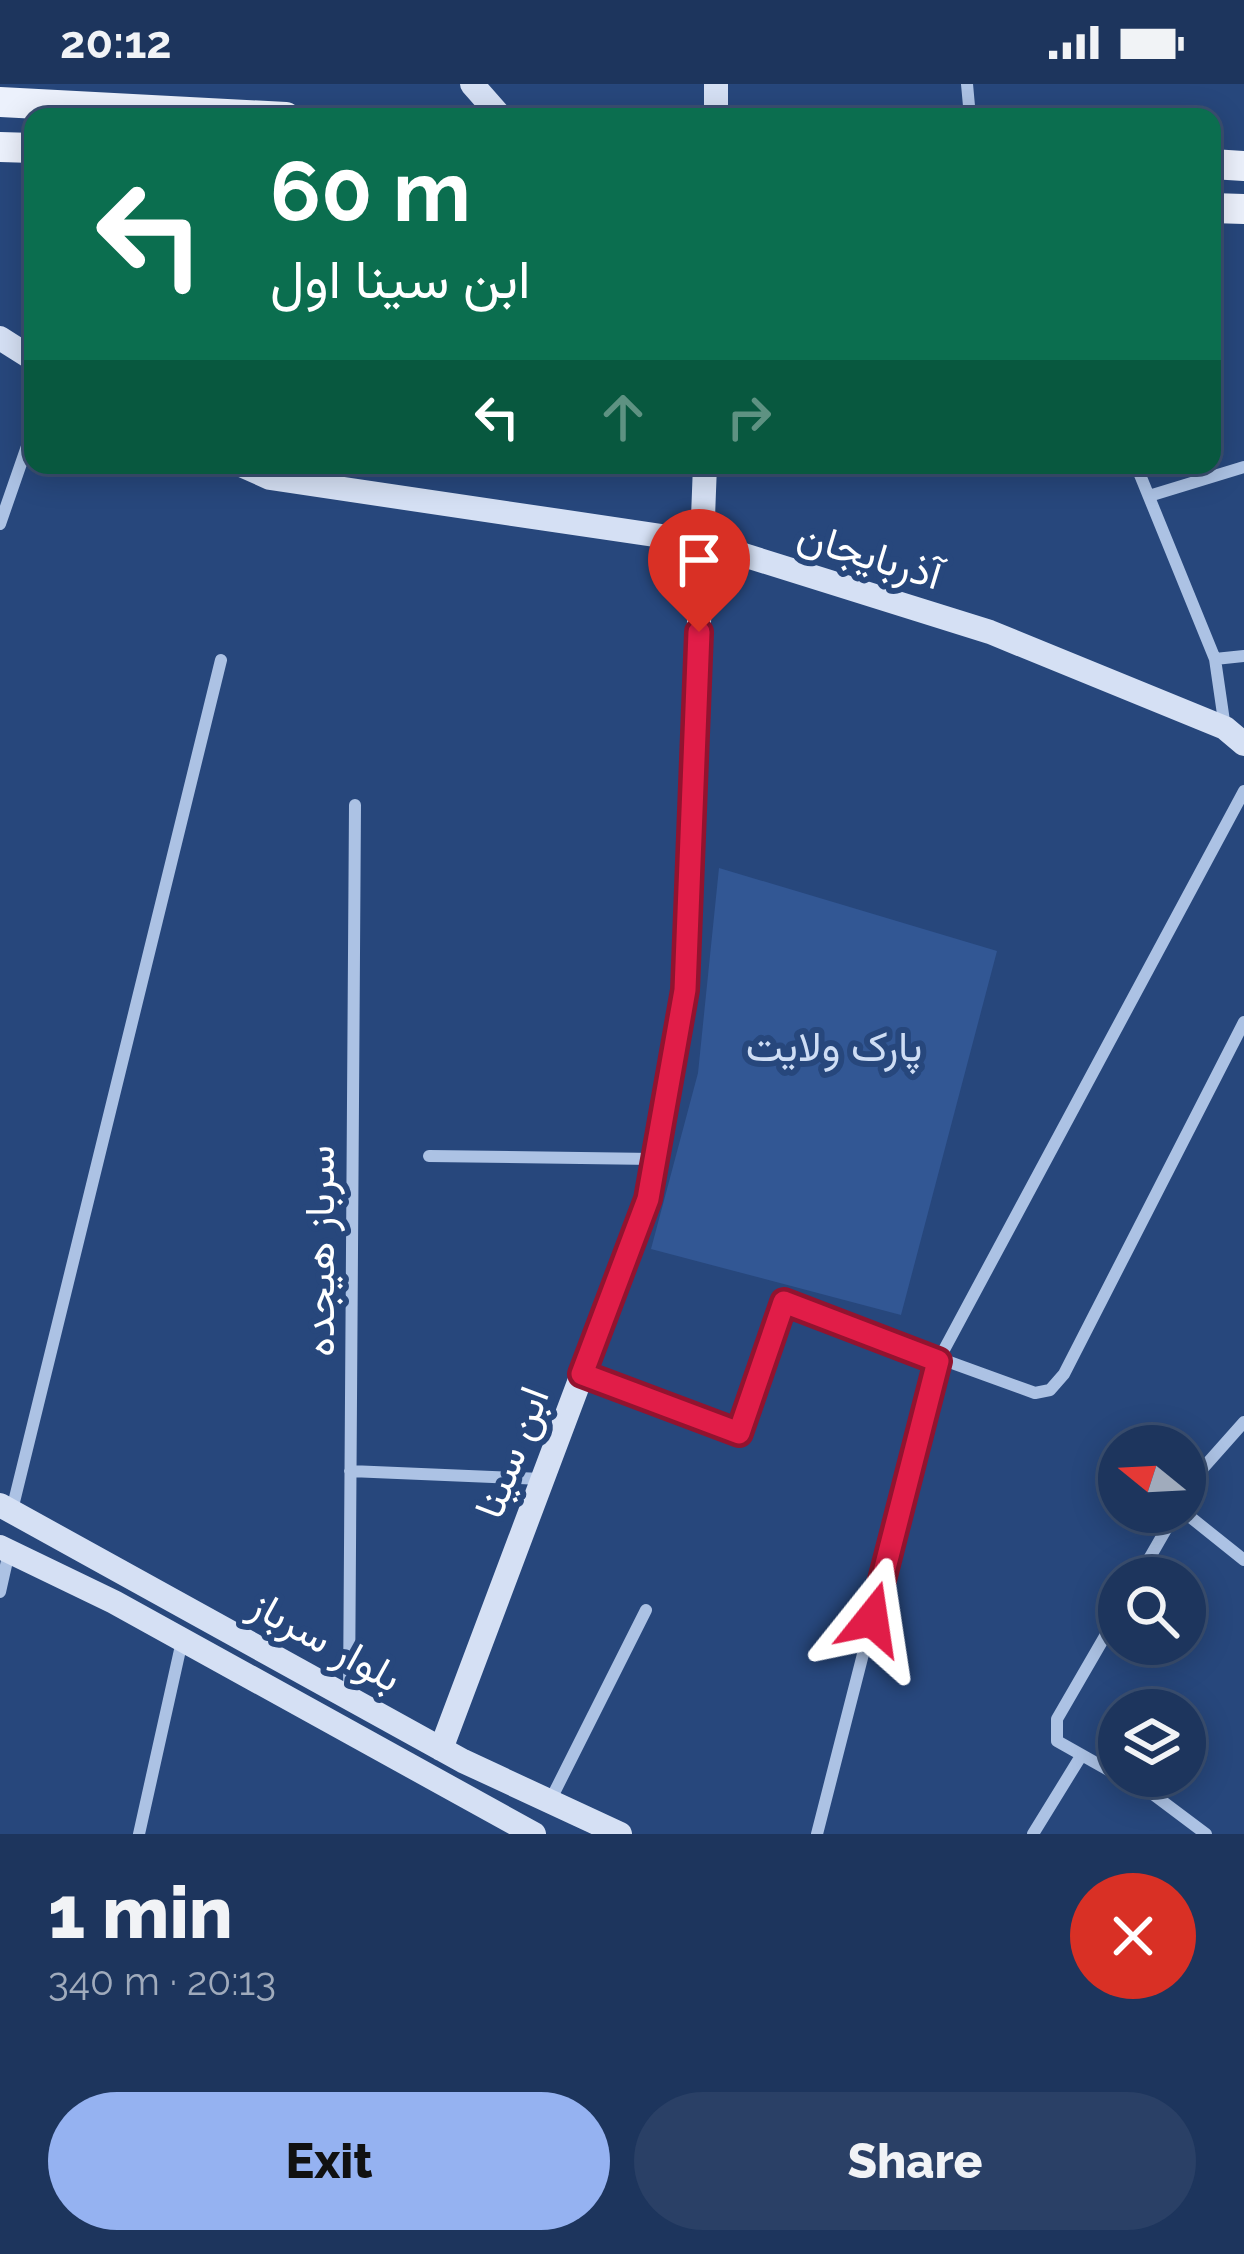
<!DOCTYPE html>
<meta charset="utf-8">
<style>
:root{--surface:#1d355d;--page:#2a4066;--text:#f1f3f6;--muted:#a0abbc;--line:#3b5072;--accent:#95b2f1}
body{margin:0;font-family:Raleway,Vazirmatn,sans-serif;background:var(--page);color:var(--text);height:100vh;display:flex;flex-direction:column;font-size:45px;white-space:nowrap}
*{box-sizing:border-box;margin:0}
p{font-size:39px;color:var(--muted)}
.icon{flex:none;width:66px;height:66px;fill:none;stroke:currentColor;stroke-width:2;stroke-linecap:round;stroke-linejoin:round}
.map{position:relative;height:1750px;overflow:hidden}
.drawer{display:flex;flex-direction:column;background:var(--surface);flex:1}
.drawer>*{flex:none}
.guide{position:absolute;left:24px;top:24px;width:1197px;height:366px;border-radius:24px;box-shadow:0 6px 30px #0003,0 0 0 3px var(--line);background:#0b6e4f;color:#fff;overflow:hidden}
.needle{width:78px;rotate:288deg}
.fabs{position:absolute;left:1098px;top:1341px;display:grid;gap:24px}
.fabs a{display:grid;place-items:center;width:108px;height:108px;border-radius:50%;background:var(--surface);box-shadow:0 6px 30px #0003,0 0 0 3px var(--line);font-size:60px}
.pin{position:absolute;display:grid;place-items:center;width:102px;height:102px;color:#fff;margin:-123px -51px;border-radius:50% 50% 50% 0;rotate:-45deg;box-shadow:0 0 12px #0007}
.pin .icon{rotate:45deg}
.me{position:absolute;width:132px;margin:-66px;rotate:15deg;stroke-linejoin:round;filter:drop-shadow(0 0 9px #0008)}
.turn{display:flex;align-items:center;gap:42px;height:252px;padding:0 48px;font-size:54px}
.turn .icon{width:156px;height:156px;stroke-width:2.5}
.turn b{display:block;font-size:84px;line-height:102px}
.lanes{display:flex;align-items:center;height:114px;padding:0 48px;background:#0003;justify-content:center;gap:60px;direction:ltr}
.lanes .off{opacity:.35}
.round{display:grid;place-items:center;flex:none;width:126px;height:126px;border-radius:63px;background:var(--page)}
.summary{display:flex;align-items:center;justify-content:space-between;height:204px;padding:0 48px}
h1{font-size:72px;font-weight:800;line-height:90px}
.cta{display:flex;gap:24px;margin-top:auto;padding:24px 48px}
.cta a{flex:1;height:138px;border-radius:72px;background:var(--accent);color:#111;font-size:48px;font-weight:800;line-height:138px;text-align:center}
.cta a+a{background:var(--page);color:var(--text)}
.status{display:flex;justify-content:space-between;align-items:center;height:84px;padding:0 60px;background:var(--surface);direction:ltr}
.status svg{height:33px;fill:currentColor}
.map>svg:first-child{display:block}
.green{fill:#325794}
.lines{fill:none;stroke-linecap:round;stroke-linejoin:round}
.street{stroke:#acc2e4;stroke-width:12}
.secondary{stroke:#d5e0f4;stroke-width:24}
.primary{stroke:#ecf1fc;stroke-width:30}
.route-casing{stroke:#92132f;stroke-width:30}
.route{stroke:#e11d48;stroke-width:21}
.labels{text-anchor:middle;stroke-width:12;stroke-linejoin:round;paint-order:stroke}
.street-label{font-size:42px;fill:#fff;stroke:#27477c}
.park-label{font-size:42px;fill:#ceddf4;stroke:#27477c}
</style>
<div class="status"><b>20:12</b><svg viewBox="0 0 49 12"><path d="M0 12V9h3v3zM5 12V6h3v6zM10 12V3h3v9zM15 12V0h3v12zM26 1h20v11H26zM47 4h2v5h-2z"/></svg></div>
<div class="map">
<svg width="1244" height="1750" viewBox="0 0 1244 1750">
<rect width="100%" height="100%" fill="#27477c"/>
<path class="green" d="M719,784L997,867L901,1231L651,1165L698,989Z"/>
<g class="lines">
<path class="street" d="M967,0L970,33
M1136,381L1215,575L1225,644
M1149,412L1244,383
M0,440L33,345
M1215,575L1244,572
M429,1072L654,1075
M582,1290L739,1349L784,1218L1035,1309L1050,1306L1064,1290L1244,938
M350,1387L541,1395
M1185,1412L1196,1392L1244,1338
M12,1426L221,576
M1184,1428L1244,1476
M1138,1494L1176,1428
M0,1508L9,1468
M1119,1528L1057,1635V1657L1119,1692
M349,1612L355,721
M1119,1692L1150,1708L1206,1750
M550,1717L646,1526
M139,1750L182,1557
M817,1750L938,1277L1244,707
M1033,1750L1081,1672"/>
<path class="secondary" d="M472,0L501,33
M716,0V33
M0,254L33,275
M241,381L270,394L702,458L990,548L1225,644L1244,660
M0,1421L463,1677L620,1750
M0,1463L114,1518L534,1750
M441,1665L648,1115L685,906L705,381"/>
<path class="primary" d="M0,18L286,33
M0,63L33,64
M1212,80L1244,82
M1212,124L1244,125"/>
</g>
<g class="lines">
<g class="route-casing">
<path id="route" d="M699,548L685,906L648,1115L582,1290L739,1349L784,1218L938,1277L872,1535"/>
</g>
<use href="#route" class="route"/>
</g>
<g class="labels">
<g class="street-label">
<text transform="translate(870 470) rotate(17)" y="15">آذربایجان</text>
<text transform="translate(319 1167) rotate(-90)" y="15">سرباز هیجده</text>
<text transform="translate(511 1368) rotate(-69)" y="15">ابن سینا</text>
<text transform="translate(326 1556) rotate(29)" y="15">بلوار سرباز</text>
</g>
<g class="park-label">
<text x="834" y="977">پارک ولایت</text>
</g>
</g>
</svg>
<div class="fabs">
<a><svg class="needle" viewBox="-14 -14 28 28"><path d="M0-13l5 13h-10z" fill="#e53935"/><path d="M0 13l5-13h-10z" fill="#a0abbc"/></svg></a>
<a><svg class="icon" aria-label="search" viewBox="0 0 24 24"><circle cx="10" cy="10" r="6"/><path d="M15 15l6 6"/></svg></a>
<a><svg class="icon" aria-label="layers" viewBox="0 0 24 24"><path d="M12 4l9 5-9 5-9-5zM3 14l9 5 9-5"/></svg></a>
</div>
<div class="pin" style="left:699px;top:548px;background:#d93025"><svg class="icon" aria-label="arrive" viewBox="0 0 24 24"><path d="M6 21V4h12l-3 4 3 4H6"/></svg></div>
<svg class="me" style="left:872px;top:1535px" viewBox="-20 -20 40 40"><path d="M0-17L14 15 0 8-14 15z" fill="#e11d48" stroke="#fff" stroke-width="4"/></svg>
<div class="guide">
<div class="turn"><svg class="icon" aria-label="left" viewBox="0 0 24 24"><path d="M17 20v-9H6M10 6l-5 5 5 5"/></svg><div><b>60 m</b>ابن سینا اول</div></div>
<div class="lanes"><svg class="icon" aria-label="left" viewBox="0 0 24 24"><path d="M17 20v-9H6M10 6l-5 5 5 5"/></svg><svg class="icon off" aria-label="ahead" viewBox="0 0 24 24"><path d="M12 20V5M6 11l6-6 6 6"/></svg><svg class="icon off" aria-label="right" viewBox="0 0 24 24"><path d="M7 20v-9h11M14 6l5 5-5 5"/></svg></div>
</div>
</div>
<section class="drawer">
<div class="summary"><div><h1>1 min</h1><p>340 m · 20:13</p></div><a class="round" style="background:#d93025;color:#fff"><svg class="icon" aria-label="close" viewBox="0 0 24 24"><path d="M6 6l12 12M18 6L6 18"/></svg></a></div>
<div class="cta"><a>Exit</a><a>Share</a></div>
</section>
